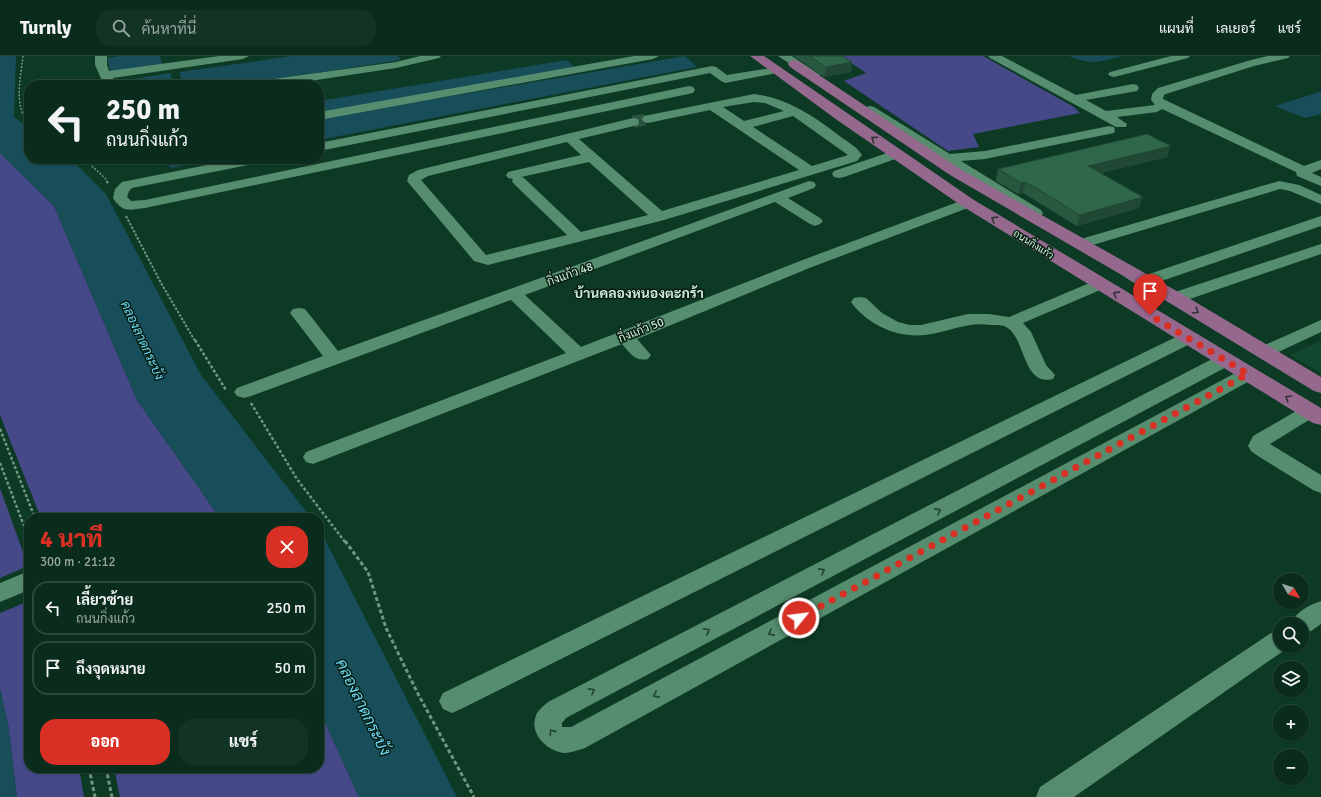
<!DOCTYPE html>
<html lang="th">
<meta charset="utf-8">
<style>
:root{--surface:#0a2c1c;--page:#133425;--text:#f1f3f6;--muted:#99a7a3;--line:#2a483b;--accent:#d93025}
body{margin:0;font-family:Signika,Sarabun,sans-serif;background:var(--page);color:var(--text);height:100vh;display:flex;flex-direction:column;font-size:15px;white-space:nowrap}
*{box-sizing:border-box;margin:0}
p{font-size:13px;color:var(--muted)}
.icon{flex:none;width:22px;height:22px;fill:none;stroke:currentColor;stroke-width:2;stroke-linecap:round;stroke-linejoin:round}
.map{position:relative;flex:1;overflow:hidden}
.drawer{position:absolute;left:24px;top:457px;width:300px;height:260px;display:flex;flex-direction:column;background:var(--surface);border-radius:16px;box-shadow:0 1px 3px #0004,0 0 0 1px var(--line)}
.drawer>*{flex:none}
.guide{position:absolute;left:24px;top:24px;width:300px;height:84px;border-radius:16px;box-shadow:0 1px 3px #0004,0 0 0 1px var(--line);background:#0a2c1c;color:var(--text);overflow:hidden}
.needle{width:26px;rotate:129deg}
.controls{position:absolute;left:1273px;top:517px;display:grid;gap:8px}
.controls a{display:grid;place-items:center;width:36px;height:36px;border-radius:50%;background:var(--surface);box-shadow:0 1px 3px #0004,0 0 0 1px var(--line);font-size:20px}
.pin{position:absolute;display:grid;place-items:center;width:34px;height:34px;color:#fff;margin:-41px -17px;border-radius:50% 50% 50% 0;rotate:-45deg;box-shadow:0 0 4px #0007}
.pin .icon{rotate:45deg}
.me{position:absolute;width:44px;margin:-22px;rotate:61deg;stroke-linejoin:round;filter:drop-shadow(0 0 3px #0008)}
.turn{display:flex;align-items:center;gap:14px;height:84px;padding:0 16px;font-size:18px}
.turn .icon{width:52px;height:52px;stroke-width:2.5}
.turn b{display:block;font-size:28px;line-height:34px}
.round{display:grid;place-items:center;flex:none;width:42px;height:42px;border-radius:16px;background:var(--page)}
.headline{display:flex;align-items:center;justify-content:space-between;height:68px;padding:0 16px}
h1{font-size:24px;font-weight:800;line-height:30px;color:var(--accent)}
.cta{display:flex;gap:8px;margin-top:auto;padding:8px 16px}
.cta a{flex:1;height:46px;border-radius:16px;background:var(--accent);color:#fff;font-size:16px;font-weight:800;line-height:46px;text-align:center}
.cta a+a{background:var(--page);color:var(--text)}
ul{padding:0;list-style:none}
li{display:flex;align-items:center;gap:12px;height:54px;margin:0 8px 6px;padding:0 8px;border:2px solid var(--line);border-radius:16px}
li div{flex:1}
li b{display:block;font-size:15px}
li em{font-style:normal}
header{display:flex;align-items:center;gap:24px;box-sizing:border-box;height:56px;padding:0 20px;background:var(--surface);border-bottom:1px solid var(--line)}
header strong{font-size:19px}
nav{display:flex;gap:22px;margin-inline-start:auto;font-size:14px}
.search{width:280px;height:36px;background:var(--page);display:flex;align-items:center;gap:10px;box-sizing:border-box;padding:0 14px;border-radius:16px;color:var(--muted);font-size:15px}
.map>svg:first-child{display:block}
.built{fill:#134830}
.green{fill:#454987}
.water{fill:#184d5a}
.lines{fill:none;stroke-linecap:round;stroke-linejoin:round}
.minor-tunnel{stroke:#2a5440;stroke-width:12;stroke-dasharray:12 6;stroke-linecap:butt}
.path-far3{stroke:#719682;stroke-width:1.5;stroke-dasharray:2 1.5;stroke-linecap:butt}
.path-far2{stroke:#719682;stroke-width:2;stroke-dasharray:2.5 1.5;stroke-linecap:butt}
.path-far1{stroke:#719682;stroke-width:2.5;stroke-dasharray:3 2;stroke-linecap:butt}
.path{stroke:#719682;stroke-width:3;stroke-dasharray:4 2.5;stroke-linecap:butt}
.minor{fill:#558d6e;fill-rule:evenodd}
.major{fill:#95688e;fill-rule:evenodd}
.wall{fill:#285940}
.shaded-wall{fill:#204834}
.building{fill:#2e674a;stroke:#204834}
.oneway{stroke:#313437}
.oneway2{stroke:#224532}
.route{stroke:#d93025;stroke-width:7;stroke-dasharray:0 12.6}
.labels{text-anchor:middle;stroke-width:3;stroke-linejoin:round;paint-order:stroke}
.far-street-label{font-size:10px;fill:#cce9d7;stroke:#061e12}
.street-label{font-size:12px;fill:#cce9d7;stroke:#061e12}
.water-label{font-size:13px;font-style:italic;fill:#6ad5f3;stroke:#061e12}
.quarter-label{font-size:14px;font-weight:bold;fill:#cce9d7;stroke:#061e12}
.near-water-label{font-size:16px;font-style:italic;fill:#6ad5f3;stroke:#061e12}
</style>
<header>
<strong>Turnly</strong>
<div class="search"><svg class="icon" aria-label="search" viewBox="0 0 24 24"><circle cx="10" cy="10" r="6"/><path d="M15 15l6 6"/></svg>ค้นหาที่นี่</div>
<nav><a>แผนที่</a><a>เลเยอร์</a><a>แชร์</a></nav>
</header>
<div class="map">
<svg width="1321" height="741" viewBox="0 0 1321 741">
<rect width="100%" height="100%" fill="#0d3a25"/>
<path class="built" d="M1321,285V317L1290,299Z"/>
<path class="green" d="M841,0H983L1074,51L1080,57L973,78L979,91L948,95L844,25L866,17Z
M0,97L54,150L137,344L220,462H41L0,359Z
M0,432L28,510L0,522Z
M29,545V712H79L84,741H17L8,668L0,633V557Z
M319,653L359,741H120L114,712H319Z"/>
<path class="water" d="M0,0H16L14,61L29,72V103H71L106,138L201,319L311,462H220L137,344L54,150L0,97Z
M119,0H160L163,13L112,21L107,2Z
M292,0H398L401,4L238,29H182L180,16Z
M685,0L697,11L319,84V63Z
M1069,0H1122C1097,6 1093,10 1069,0Z
M567,4L579,16L319,60V45Z
M170,17L174,29H118L117,26Z
M1319,36H1321V58L1305,62L1275,50Z
M168,103H220L170,112Z
M319,473L321,476L457,741H359L319,653Z
M0,633L8,668L17,741H0Z"/>
<g class="lines">
<path class="minor-tunnel" d="M633,66L648,63"/>
<path class="path-far3" d="M23,0C21,21 13,50 29,67
M84,103L105,122L107,126"/>
<path class="path-far2" d="M107,125L108,128
M126,160L161,227L195,285"/>
<path class="path-far1" d="M195,284L226,334
M251,347L297,423L345,486
M0,373L35,462
M0,407L29,483"/>
<path class="path" d="M345,485L368,516L386,572L417,636L474,741
M89,712L95,741
M106,712L112,741"/>
<path class="minor" d="M95,0H107V9L109,15L219,0H249L243,3L113,22L116,29H104L95,9Z
M420,0H441L439,2L396,12L283,29H253L255,26L259,25L396,6Z
M634,0H659L653,3L319,64V56Z
M778,0H792L820,19L818,21H810Z
M988,0H1002L1076,39L1133,28L1137,29L1139,32L1137,35L1086,44L1106,55L1155,49L1151,44L1152,38L1158,32L1251,4L1268,0H1290L1288,2L1254,10L1166,38L1164,39L1163,43L1304,110L1321,104V113L1312,117L1321,121V130L1297,120L1296,116L1162,53L1157,56L1117,61L1127,68L1126,71H1116L990,2Z
M1171,0H1190L1188,2L1114,21L1110,20L1108,18L1110,16Z
M712,10L716,11L727,19L777,11L781,12L783,14L781,16L777,17L725,27L721,25L710,17L319,95V87Z
M689,30L693,31L695,34L693,37L145,152C129,154 123,157 113,142L115,133L122,126L237,103H265L263,106L258,107L132,132L129,135L127,141L131,145L145,144Z
M754,38C788,42 815,61 841,81C848,86 857,91 862,99L857,105L664,164L488,209L474,205L407,125L409,119L418,114L633,62L638,63L639,66L638,69L579,83L662,155L799,114L710,54L648,67L644,66L642,63L644,60ZM754,46L765,47L784,55L744,65L723,51ZM793,60L848,99L812,110L753,71ZM567,86L581,99L508,116L506,119L508,122L513,123L512,125L514,128L567,179L486,199L421,124L428,120ZM589,106L648,159L581,176L524,122L521,121Z
M870,50L874,51L950,98L985,95L1109,70L1114,71L1115,74L1114,77L1109,78L985,103L961,105L1041,154L1043,157L1041,160L1036,161L1031,160L944,106L939,105L937,102L866,57L864,54L866,51Z
M896,94L901,95L903,98L901,101L844,121L839,122L834,121L832,118L834,115Z
M809,125L814,126L816,129L814,132L788,142L820,162L823,165L820,168L815,170L810,168L775,146L525,239L581,291L800,205L963,144L968,143L973,144L975,147L973,150L812,211L637,283L651,299L648,303C635,306 630,297 622,288L313,408L306,406L303,401L306,396L566,297L511,244L251,340L244,342L237,340L234,336L237,332L323,300L290,257L293,253L299,252L305,253L338,295Z
M1279,125L1299,129L1321,139V148L1290,135L1280,133L1086,191L1080,193L1074,191L1072,188L1074,185Z
M1321,160V170L1150,229C1140,231 1127,225 1121,216L1123,213L1129,211L1135,213L1146,219Z
M1321,188V198L1181,246L1175,247L1169,246L1167,242L1169,238Z
M1099,223L1105,224L1107,228L1105,232L1023,267L1031,276L1046,309L1055,319L1053,323C1022,331 1026,281 1006,271C1003,269 996,269 991,269C968,266 954,274 932,278C902,284 869,271 851,246L854,242L860,241L866,242L882,257L898,266L910,269H921L968,258H989L1009,261Z
M1321,264V276L1270,300L1264,301L1258,300L1255,296L1258,292Z
M1188,277L1194,278L1197,282L1194,286L461,653L452,657L443,653L439,645L443,637L1182,278Z
M1225,298L1232,300L1234,304L1232,308L566,662L562,667V671H571L1241,314L1248,312L1255,314L1257,318L1255,322L585,692C578,694 571,697 564,697C548,695 531,680 535,663C536,656 542,651 548,646L1218,300Z
M1310,349L1317,351L1320,355L1317,359L1270,388L1321,419V437L1313,434L1258,400L1251,395L1248,390L1253,380L1303,351Z
M29,515V534L0,546V527Z
M1321,545V568L1311,575L1302,578V568H1290C1296,556 1309,549 1321,545Z
M1280,574V590H1290L1289,591L1074,741H1036L1040,731L1271,577Z"/>
<path class="major" d="M750,0H764L974,144L1321,352V369L1313,367L962,150L837,64Z
M794,4L798,5L960,113L1182,238L1321,321V337L1314,335L1168,246L950,119L790,11L788,8L790,5Z"/>
</g>
<path class="wall" d="M794,0H842L852,6L851,16L824,21Z
M1167,101L1101,117L1139,152L1077,170L1023,137L1018,138L996,125L998,113Z"/>
<path class="shaded-wall" d="M852,6L851,16L824,21L826,11Z
M1171,90L1167,101L1085,121L1088,110Z
M1026,126L1023,137L1018,138L1021,127Z
M1143,141L1139,152L1077,170L1080,159Z"/>
<path class="building" d="M809,0H842L852,6L826,11Z
M1147,78L1171,90L1088,110L1143,141L1080,159L1026,126L1021,127L998,113Z"/>
<defs><path id="oneway-chevron" d="M-2-3.5L2.5 0L-2 3.5" fill="none" stroke-width="1.6" stroke-linecap="round" stroke-linejoin="round"/></defs>
<g class="oneway">
<use href="#oneway-chevron" transform="translate(874 83) rotate(-145)"/>
<use href="#oneway-chevron" transform="translate(994 163) rotate(-148)"/>
<use href="#oneway-chevron" transform="translate(1116 238) rotate(-148)"/>
<use href="#oneway-chevron" transform="translate(1196 255) rotate(31)"/>
<use href="#oneway-chevron" transform="translate(1288 342) rotate(-149)"/>
</g>
<g class="oneway2">
<use href="#oneway-chevron" transform="translate(938 455) rotate(-28)"/>
<use href="#oneway-chevron" transform="translate(822 515) rotate(-28)"/>
<use href="#oneway-chevron" transform="translate(707 575) rotate(-28)"/>
<use href="#oneway-chevron" transform="translate(771 577) rotate(152)"/>
<use href="#oneway-chevron" transform="translate(592 635) rotate(-28)"/>
<use href="#oneway-chevron" transform="translate(656 639) rotate(152)"/>
<use href="#oneway-chevron" transform="translate(552 676) rotate(-125)"/>
</g>
<g class="lines">
<path class="route" d="M799,562L1248,318L1150,259"/>
</g>
<g class="labels">
<g class="far-street-label">
<text transform="translate(1034 188) rotate(32)" y="4">ถนนกิ่งแก้ว</text>
</g>
<g class="street-label">
<text transform="translate(570 218) rotate(-20)" y="4">กิ่งแก้ว 48</text>
<text transform="translate(641 274) rotate(-22)" y="4">กิ่งแก้ว 50</text>
</g>
<g class="water-label">
<text transform="translate(143 284) rotate(65)" y="5">คลองลาดกระบัง</text>
</g>
<g class="quarter-label">
<text x="639" y="242">บ้านคลองหนองตะกร้า</text>
</g>
<g class="near-water-label">
<text transform="translate(364 651) rotate(64)" y="6">คลองลาดกระบัง</text>
</g>
</g>
</svg>
<div class="controls">
<a><svg class="needle" viewBox="-14 -14 28 28"><path d="M0-13l5 13h-10z" fill="#e53935"/><path d="M0 13l5-13h-10z" fill="#99a7a3"/></svg></a>
<a><svg class="icon" aria-label="search" viewBox="0 0 24 24"><circle cx="10" cy="10" r="6"/><path d="M15 15l6 6"/></svg></a>
<a><svg class="icon" aria-label="layers" viewBox="0 0 24 24"><path d="M12 4l9 5-9 5-9-5zM3 14l9 5 9-5"/></svg></a>
<a>+</a>
<a>−</a>
</div>
<div class="pin" style="left:1150px;top:259px;background:#d93025"><svg class="icon" aria-label="arrive" viewBox="0 0 24 24"><path d="M6 21V4h12l-3 4 3 4H6"/></svg></div>
<svg class="me" style="left:799px;top:562px" viewBox="-20 -20 40 40"><circle r="17" fill="#d93025" stroke="#fff" stroke-width="3"/><path d="M0-11L8 9 0 5-8 9z" fill="#fff"/></svg>
<div class="guide">
<div class="turn"><svg class="icon" aria-label="left" viewBox="0 0 24 24"><path d="M17 20v-9H6M10 6l-5 5 5 5"/></svg><div><b>250 m</b>ถนนกิ่งแก้ว</div></div>
</div>
<section class="drawer">
<div class="headline"><div><h1>4 นาที</h1><p>300 m · 21:12</p></div><a class="round" style="background:#d93025;color:#fff"><svg class="icon" aria-label="close" viewBox="0 0 24 24"><path d="M6 6l12 12M18 6L6 18"/></svg></a></div>
<ul>
<li><svg class="icon" aria-label="left" viewBox="0 0 24 24"><path d="M17 20v-9H6M10 6l-5 5 5 5"/></svg><div><b>เลี้ยวซ้าย</b><p>ถนนกิ่งแก้ว</p></div><em>250 m</em></li>
<li><svg class="icon" aria-label="arrive" viewBox="0 0 24 24"><path d="M6 21V4h12l-3 4 3 4H6"/></svg><div><b>ถึงจุดหมาย</b></div><em>50 m</em></li>
</ul>
<div class="cta"><a>ออก</a><a>แชร์</a></div>
</section>
</div>
